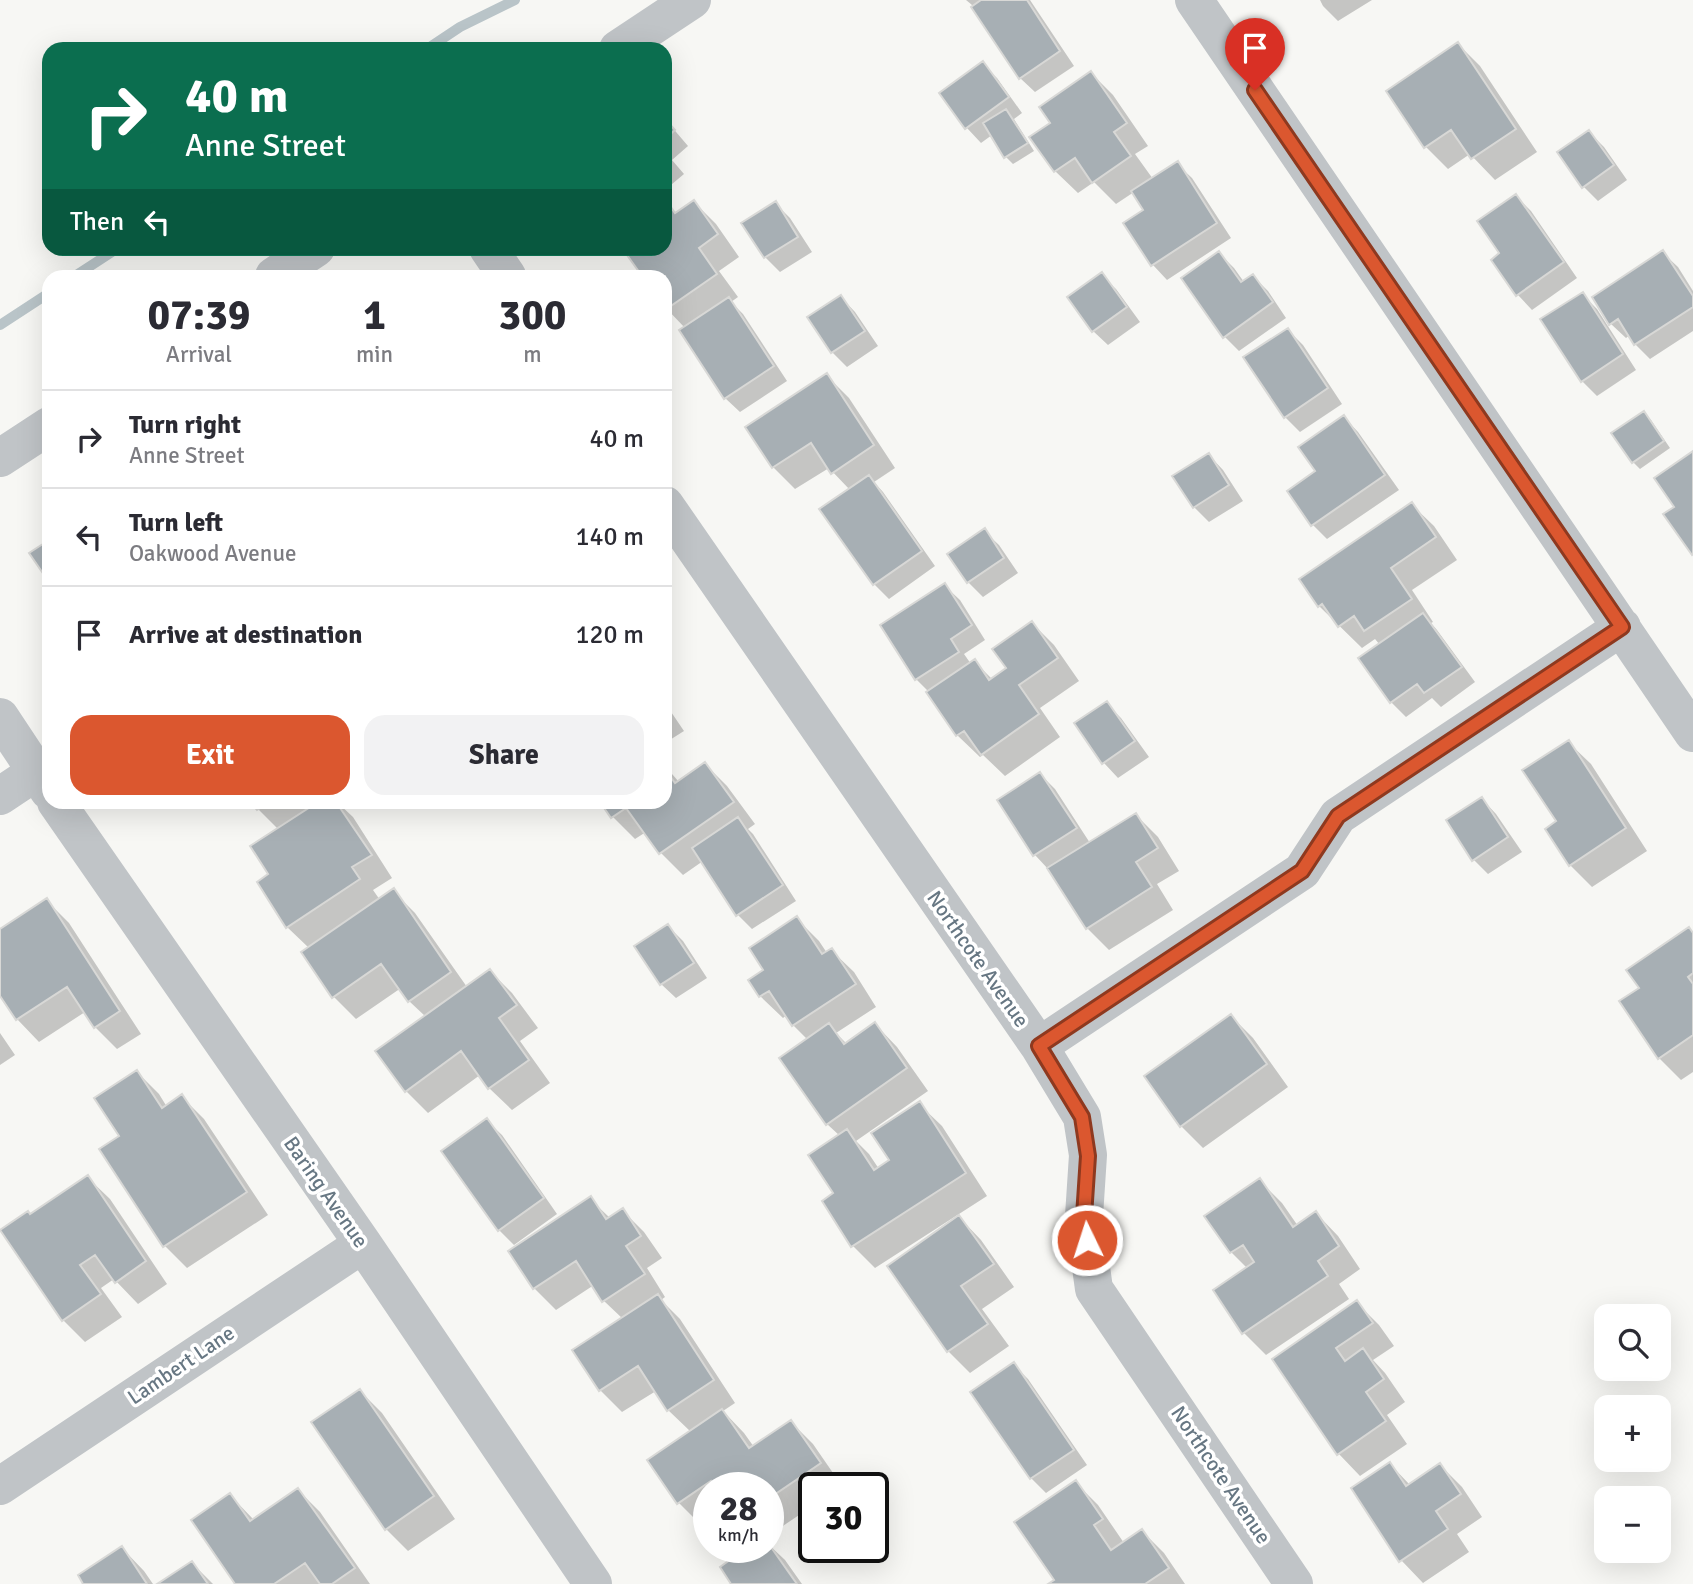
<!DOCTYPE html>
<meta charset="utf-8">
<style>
:root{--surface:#fff;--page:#f2f2f3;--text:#2b2b33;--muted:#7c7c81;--line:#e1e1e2;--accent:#db572f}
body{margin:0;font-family:Signika,sans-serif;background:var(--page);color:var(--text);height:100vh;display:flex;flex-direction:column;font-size:26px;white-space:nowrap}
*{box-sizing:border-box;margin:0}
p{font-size:23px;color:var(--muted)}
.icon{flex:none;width:38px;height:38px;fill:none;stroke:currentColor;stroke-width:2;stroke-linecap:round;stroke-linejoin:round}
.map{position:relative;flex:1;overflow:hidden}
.details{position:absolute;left:42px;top:270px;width:630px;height:539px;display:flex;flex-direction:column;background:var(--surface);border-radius:21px;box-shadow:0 7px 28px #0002}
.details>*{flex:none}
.banner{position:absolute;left:42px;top:42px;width:630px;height:214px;border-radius:21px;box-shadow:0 7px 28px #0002;background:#0b6e4f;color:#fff;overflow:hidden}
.controls{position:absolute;left:1594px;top:1304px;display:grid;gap:14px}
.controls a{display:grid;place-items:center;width:77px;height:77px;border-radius:14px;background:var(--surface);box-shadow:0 7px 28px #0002;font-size:35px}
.speed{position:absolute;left:693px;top:1472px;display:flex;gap:14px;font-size:35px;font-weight:700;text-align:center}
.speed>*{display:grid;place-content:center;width:91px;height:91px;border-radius:50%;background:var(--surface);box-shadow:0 7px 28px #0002;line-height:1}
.speed small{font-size:18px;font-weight:400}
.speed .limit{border:4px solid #111;border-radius:10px;background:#fff;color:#111}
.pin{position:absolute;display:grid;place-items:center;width:60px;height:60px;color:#fff;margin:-72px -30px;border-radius:50% 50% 50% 0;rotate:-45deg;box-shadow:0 0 7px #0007}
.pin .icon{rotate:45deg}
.me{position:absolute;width:77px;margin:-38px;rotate:356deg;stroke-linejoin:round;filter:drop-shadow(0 0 5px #0008)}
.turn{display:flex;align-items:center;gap:24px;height:147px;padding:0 28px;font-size:32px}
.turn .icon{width:91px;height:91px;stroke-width:2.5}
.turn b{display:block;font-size:49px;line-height:60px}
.then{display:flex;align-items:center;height:66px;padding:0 28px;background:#0003;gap:14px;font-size:26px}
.eta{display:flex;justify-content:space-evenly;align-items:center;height:119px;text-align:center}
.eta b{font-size:42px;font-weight:700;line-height:49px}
.primary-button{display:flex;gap:14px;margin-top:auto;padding:14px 28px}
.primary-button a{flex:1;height:80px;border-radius:21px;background:var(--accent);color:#fff;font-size:28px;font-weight:700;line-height:80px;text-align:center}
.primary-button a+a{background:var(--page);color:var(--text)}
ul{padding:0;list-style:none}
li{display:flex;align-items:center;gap:21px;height:98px;padding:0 28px;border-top:2px solid var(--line)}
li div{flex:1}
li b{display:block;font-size:26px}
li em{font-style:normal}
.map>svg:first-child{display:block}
.shadow{fill:#0003}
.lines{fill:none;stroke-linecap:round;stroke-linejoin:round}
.stream{stroke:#b9c4c8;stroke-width:10}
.building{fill:#a7afb4;stroke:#d8d8d6;stroke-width:2}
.street{stroke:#c0c4c7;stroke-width:38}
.route-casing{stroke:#8e391f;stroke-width:18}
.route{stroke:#db572f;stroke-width:12}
.labels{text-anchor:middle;stroke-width:7;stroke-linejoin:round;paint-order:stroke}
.street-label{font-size:21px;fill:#677783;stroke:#fff}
</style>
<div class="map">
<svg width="1693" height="1584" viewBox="0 0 1693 1584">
<rect width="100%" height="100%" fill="#f7f7f4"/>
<path class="shadow" d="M966,0H1030L1074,66L1035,92L1020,78L972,5Z
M1320,0H1372L1338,21L1323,6Z
M1458,44L1480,66L1537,152L1495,180L1470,154L1448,169L1426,147Z
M982,64L997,78L1022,113L1014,119L1034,151L1013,164L1006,157L992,135L981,143L967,128L942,93Z
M1091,73L1113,95L1148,146L1135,154L1153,179L1177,164L1192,178L1231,238L1167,280L1153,265L1146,210L1134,192L1116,204L1094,182L1078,193L1055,171L1032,137L1053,123Z
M665,119L688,146L672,160L684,174L665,190Z
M1589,132L1604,147L1627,180L1598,201L1583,186Z
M1516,196L1531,211L1577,278L1532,310L1518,295L1502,254Z
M694,202L716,224L739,257L719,271L738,297L731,302L743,314L787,381L740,412L725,398L685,328L665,307V276H644L624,248H665V203L677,214Z
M775,203L790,218L812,252L780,272L765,257L744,224Z
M1219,253L1234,268L1244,282L1253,276L1268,291L1286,318L1239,351L1224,336Z
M1663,253L1678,267L1693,291V331L1650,359L1635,344L1630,335L1626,338L1611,324Z
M1101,275L1116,289L1140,322L1108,345L1093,331Z
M1582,294L1597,309L1636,370L1597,396L1582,381Z
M841,297L855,312L878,346L847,367L832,352Z
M1288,330L1303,345L1342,404L1300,432L1285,417Z
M827,376L849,398L895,468L874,482L883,492L935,566L889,599L874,584L850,490L829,468L795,489L773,467Z
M1644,413L1651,420L1670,448L1640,469L1633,462Z
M1344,417L1358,432L1399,490L1327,539L1313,525L1317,472Z
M1209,455L1223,470L1243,501L1209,522L1194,507Z
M1411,504L1434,526L1457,560L1412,590L1433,622L1431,623L1437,630L1475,682L1441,707L1432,698L1406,717L1391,702L1380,645L1375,639L1362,648L1319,606Z
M984,531L999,545L1018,573L983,597L968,582Z
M945,586L960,600L985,640L964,654L971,664L974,661L992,679L1008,669L1032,623L1054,645L1079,681L1040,708L1060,737L1005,776L983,755L980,757L957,735L929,692L916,679Z
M665,703L684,731L665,743Z
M1106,703L1121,718L1149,757L1118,778L1104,763L1076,724Z
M1568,742L1591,764L1647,851L1592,887L1570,865L1558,822Z
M705,764L727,786L755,824L748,829L753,834L796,901L752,929L738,915L703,861L683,875L661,853L646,832L635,839L613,817L602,802H665V766L679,782Z
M1040,774L1055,789L1090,843L1136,815L1158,837L1179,871L1157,884L1173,910L1109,950L1087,928L1049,870L1035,855L999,800Z
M1482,799L1496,814L1522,852L1488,874L1473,859Z
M211,802H224L216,807Z
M253,802H337L353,817L392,878L373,890L380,900L393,891L415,913L467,987L490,971L512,993L538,1028L520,1041L550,1083L512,1110L489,1088L480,1075L428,1113L406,1091L426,1017L409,1001L401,988L356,1019L334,997L309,948L287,927L271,875L278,829L258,809Z
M47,901L69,923L141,1034L117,1049L95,1027L85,1012L39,1042L17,1019L0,993V931Z
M797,919L819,941L827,953L831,950L854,972L876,1007L836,1033L847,1044L875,1024L897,1047L928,1091L856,1141L869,1154L879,1169L892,1160L919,1104L942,1126L987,1196L875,1268L853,1246L824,1202L835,1194L840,1136L827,1124L808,1040L793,1025L787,1015L783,1018L760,996L750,980L765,971Z
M668,926L683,941L707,978L676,998L661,984Z
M1693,934V1072L1681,1080L1659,1058L1641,989Z
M1231,1016L1253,1038L1288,1087L1203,1148L1181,1126Z
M0,1033L15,1055L0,1065Z
M137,1072L159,1094L167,1107L182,1097L204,1119L268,1215L187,1268L165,1246L101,1149L121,1136Z
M487,1121L502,1135L557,1214L514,1245L499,1230Z
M87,1177L110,1199L167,1284L138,1304L114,1279L101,1288L122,1317L85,1342L63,1320L2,1231L31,1216Z
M1260,1181L1282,1203L1298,1226L1316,1213L1338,1236L1360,1269L1339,1284L1349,1299L1266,1355L1244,1333L1247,1268L1231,1252L1207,1217Z
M590,1199L610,1218L622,1210L644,1232L662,1258L647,1268L665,1297L661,1300L680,1319L735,1403L723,1411L744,1433L754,1447L791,1422L813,1444L842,1486L814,1488V1505L768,1536V1488H709V1519L701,1525L679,1503L691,1432L668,1410L656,1391L622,1412L600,1390L623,1319L604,1301L594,1285L556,1310L534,1288Z
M959,1217L981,1240L1014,1287L982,1309L1009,1346L970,1373L948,1351Z
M1357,1303L1379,1325L1394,1346L1373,1360L1385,1373L1405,1402L1387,1415L1407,1444L1360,1476L1338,1453L1274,1360Z
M1013,1364L1028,1379L1087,1465L1046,1493L1031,1478L973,1392Z
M360,1391L382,1413L455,1519L408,1551L386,1529Z
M1390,1464L1410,1485L1440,1465L1462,1487L1482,1517L1457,1534L1469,1552L1423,1583L1401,1560Z
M1075,1482L1098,1505L1124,1543L1142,1531L1164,1553L1185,1584H1051L1056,1580Z
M298,1490L320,1512L370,1584H237L230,1495L254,1520Z
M768,1544L785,1560L802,1584H734L751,1547H768Z
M122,1548L144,1571L153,1584H85Z
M192,1563L213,1584H161Z"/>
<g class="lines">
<path class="stream" d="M427,49L460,27L515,0
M75,276L118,248
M0,325L49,293"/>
</g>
<path class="building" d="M981,0H1027L1060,51L1019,79L971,7Z
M1458,42L1516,129L1471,159L1451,130L1424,148L1386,91Z
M983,61L1009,97L965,129L939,93Z
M1091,71L1127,123L1114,132L1131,156L1092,183L1075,158L1054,172L1029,137L1050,123L1039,107Z
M1006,109L1028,143L1004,158L983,123Z
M665,119L675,130L665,139Z
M1589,130L1614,165L1582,188L1557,152Z
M1178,161L1217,223L1151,266L1123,223L1143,210L1131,191Z
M1516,194L1564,262L1516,296L1491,260L1499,253L1477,221Z
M666,200L675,213L694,200L718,234L699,248L717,274L665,310V276H642L622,248H665Z
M776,201L798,237L764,258L741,223Z
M1663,250L1693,296V307L1634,345L1618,319L1609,325L1592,297Z
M1219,251L1241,282L1253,274L1273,302L1223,338L1181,278Z
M1102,272L1127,307L1092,332L1067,297Z
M1583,292L1623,354L1581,382L1540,319Z
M841,295L865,331L831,353L807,317Z
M729,297L774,366L724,399L679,330Z
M1288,328L1328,388L1284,418L1243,357Z
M827,373L874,445L831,474L811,443L772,468L745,427Z
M1644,411L1664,441L1632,463L1611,433Z
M1344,415L1385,475L1311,526L1287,491L1315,471L1298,447Z
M1693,451V554L1692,555L1663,514L1674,507L1654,478Z
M1209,453L1229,485L1193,508L1172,476Z
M869,475L922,551L873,585L819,509Z
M1412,502L1436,537L1391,568L1412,599L1364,631L1354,616L1338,627L1322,604L1318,607L1299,579Z
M985,528L1004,558L967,583L947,554Z
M49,540V582L29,553Z
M945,583L972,625L951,639L959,652L915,680L880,625Z
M1423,613L1462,667L1424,693L1417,684L1390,703L1358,658Z
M1032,621L1058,658L1019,685L1039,714L981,755L964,731L956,736L926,692L975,659L989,680L1006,668L992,649Z
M1107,701L1135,741L1102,764L1074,723Z
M1569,740L1626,828L1569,866L1545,829L1556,821L1522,770Z
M705,762L734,802L659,854L626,808L611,818L600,802H665V769L675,783Z
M1040,772L1077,828L1033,856L997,800Z
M1482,797L1508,837L1472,861L1446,820Z
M251,802H270L257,810Z
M318,802H336L372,855L352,867L360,879L286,928L257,882L268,874L250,846Z
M1136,813L1158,848L1136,862L1152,887L1086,929L1047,868Z
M738,817L783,885L736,916L692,848Z
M394,888L451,972L408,1002L381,964L332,998L301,952Z
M47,898L120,1011L94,1028L67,987L16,1020L0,996V929Z
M797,916L822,954L832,948L856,984L792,1026L769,991L759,997L748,980L763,970L749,948Z
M668,924L694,963L660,985L634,946Z
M1689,927L1693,933V973L1688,977L1693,984V1035L1658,1059L1619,1001L1639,988L1626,970Z
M490,969L517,1005L499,1018L529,1060L488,1089L461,1051L405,1092L375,1051Z
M1231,1014L1267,1064L1180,1127L1144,1076Z
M875,1022L907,1068L826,1125L779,1058L829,1023L844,1044Z
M137,1070L162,1108L182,1094L247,1192L163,1247L99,1149L119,1136L94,1098Z
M920,1101L966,1173L851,1247L822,1201L833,1193L808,1155L847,1129L874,1170L889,1160L871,1133Z
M487,1118L544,1198L498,1231L441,1151Z
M88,1175L146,1261L115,1283L95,1255L80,1265L101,1294L62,1321L0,1230L28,1211L30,1214Z
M1260,1178L1293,1227L1316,1211L1339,1246L1318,1261L1328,1276L1242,1334L1213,1290L1254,1262L1243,1245L1230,1253L1204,1216Z
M591,1196L606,1219L623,1208L641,1236L626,1246L645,1274L602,1302L576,1261L533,1289L508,1251Z
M959,1215L994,1264L961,1286L988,1324L947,1352L887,1266Z
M658,1294L714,1380L667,1411L638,1366L599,1391L572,1350Z
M1357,1300L1373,1323L1336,1348L1345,1361L1363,1348L1384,1379L1366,1392L1386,1421L1337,1455L1272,1359Z
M1014,1362L1074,1450L1030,1479L970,1392Z
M360,1389L434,1496L385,1530L311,1422Z
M722,1409L749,1448L791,1420L821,1463L768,1499V1488H715L711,1481L677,1504L647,1460Z
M1390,1462L1406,1486L1440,1463L1461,1494L1436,1511L1448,1529L1399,1562L1351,1488Z
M1076,1480L1103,1519L1094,1525L1111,1550L1142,1529L1169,1568L1145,1584H1048L1054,1580L1014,1522Z
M298,1488L355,1568L332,1584H320L305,1563L274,1584H235L191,1520L230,1493L250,1521Z
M768,1543L797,1584H731L720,1567L748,1547H768Z
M122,1546L147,1584H83L78,1575Z
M192,1561L208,1584H157Z"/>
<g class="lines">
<path class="street" d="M1194,0L1693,733
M618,49L692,0
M488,248L507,276
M274,276L316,248
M0,458L49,426
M665,505L1039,1046L1082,1117L1088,1155L1084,1216L1094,1289L1294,1584
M0,717L49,791
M0,796L36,772
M56,802L363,1244L593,1584
M1039,1046L1302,871L1338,816L1622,627
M0,1486L363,1244"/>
</g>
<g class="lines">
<g class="route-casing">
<path id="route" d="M1087,1240L1084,1216L1088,1156L1082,1117L1039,1046L1302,871L1338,816L1622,627L1255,90"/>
</g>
<use href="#route" class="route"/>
</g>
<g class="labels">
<g class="street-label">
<text transform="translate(978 959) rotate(55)" y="7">Northcote Avenue</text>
<text transform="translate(326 1192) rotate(55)" y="7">Baring Avenue</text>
<text transform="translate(181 1365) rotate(-34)" y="7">Lambert Lane</text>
<text transform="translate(1221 1475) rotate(56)" y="7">Northcote Avenue</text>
</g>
</g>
</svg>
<div class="controls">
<a><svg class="icon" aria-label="search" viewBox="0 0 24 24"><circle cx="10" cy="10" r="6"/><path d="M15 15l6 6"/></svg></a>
<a>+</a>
<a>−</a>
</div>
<div class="speed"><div>28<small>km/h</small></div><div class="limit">30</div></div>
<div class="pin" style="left:1255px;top:90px;background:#d93025"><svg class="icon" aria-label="arrive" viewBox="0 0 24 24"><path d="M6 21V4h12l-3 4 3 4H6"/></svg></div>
<svg class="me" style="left:1087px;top:1240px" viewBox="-20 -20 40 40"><circle r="17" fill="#db572f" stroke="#fff" stroke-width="3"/><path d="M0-11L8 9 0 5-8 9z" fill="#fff"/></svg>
<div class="banner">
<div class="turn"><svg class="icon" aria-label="right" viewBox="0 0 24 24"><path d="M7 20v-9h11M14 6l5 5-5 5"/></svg><div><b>40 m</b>Anne Street</div></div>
<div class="then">Then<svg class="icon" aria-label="left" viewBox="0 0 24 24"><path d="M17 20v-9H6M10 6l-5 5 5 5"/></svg></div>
</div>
<section class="details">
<div class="eta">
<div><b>07:39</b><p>Arrival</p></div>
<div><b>1</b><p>min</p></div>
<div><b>300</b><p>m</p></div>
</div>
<ul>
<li><svg class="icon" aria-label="right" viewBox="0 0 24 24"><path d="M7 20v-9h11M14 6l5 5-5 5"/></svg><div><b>Turn right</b><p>Anne Street</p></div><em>40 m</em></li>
<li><svg class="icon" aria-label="left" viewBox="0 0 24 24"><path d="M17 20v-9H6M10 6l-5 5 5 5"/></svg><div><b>Turn left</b><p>Oakwood Avenue</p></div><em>140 m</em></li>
<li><svg class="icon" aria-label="arrive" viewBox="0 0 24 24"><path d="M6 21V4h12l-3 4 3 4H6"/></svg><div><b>Arrive at destination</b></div><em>120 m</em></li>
</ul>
<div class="primary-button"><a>Exit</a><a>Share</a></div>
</section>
</div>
